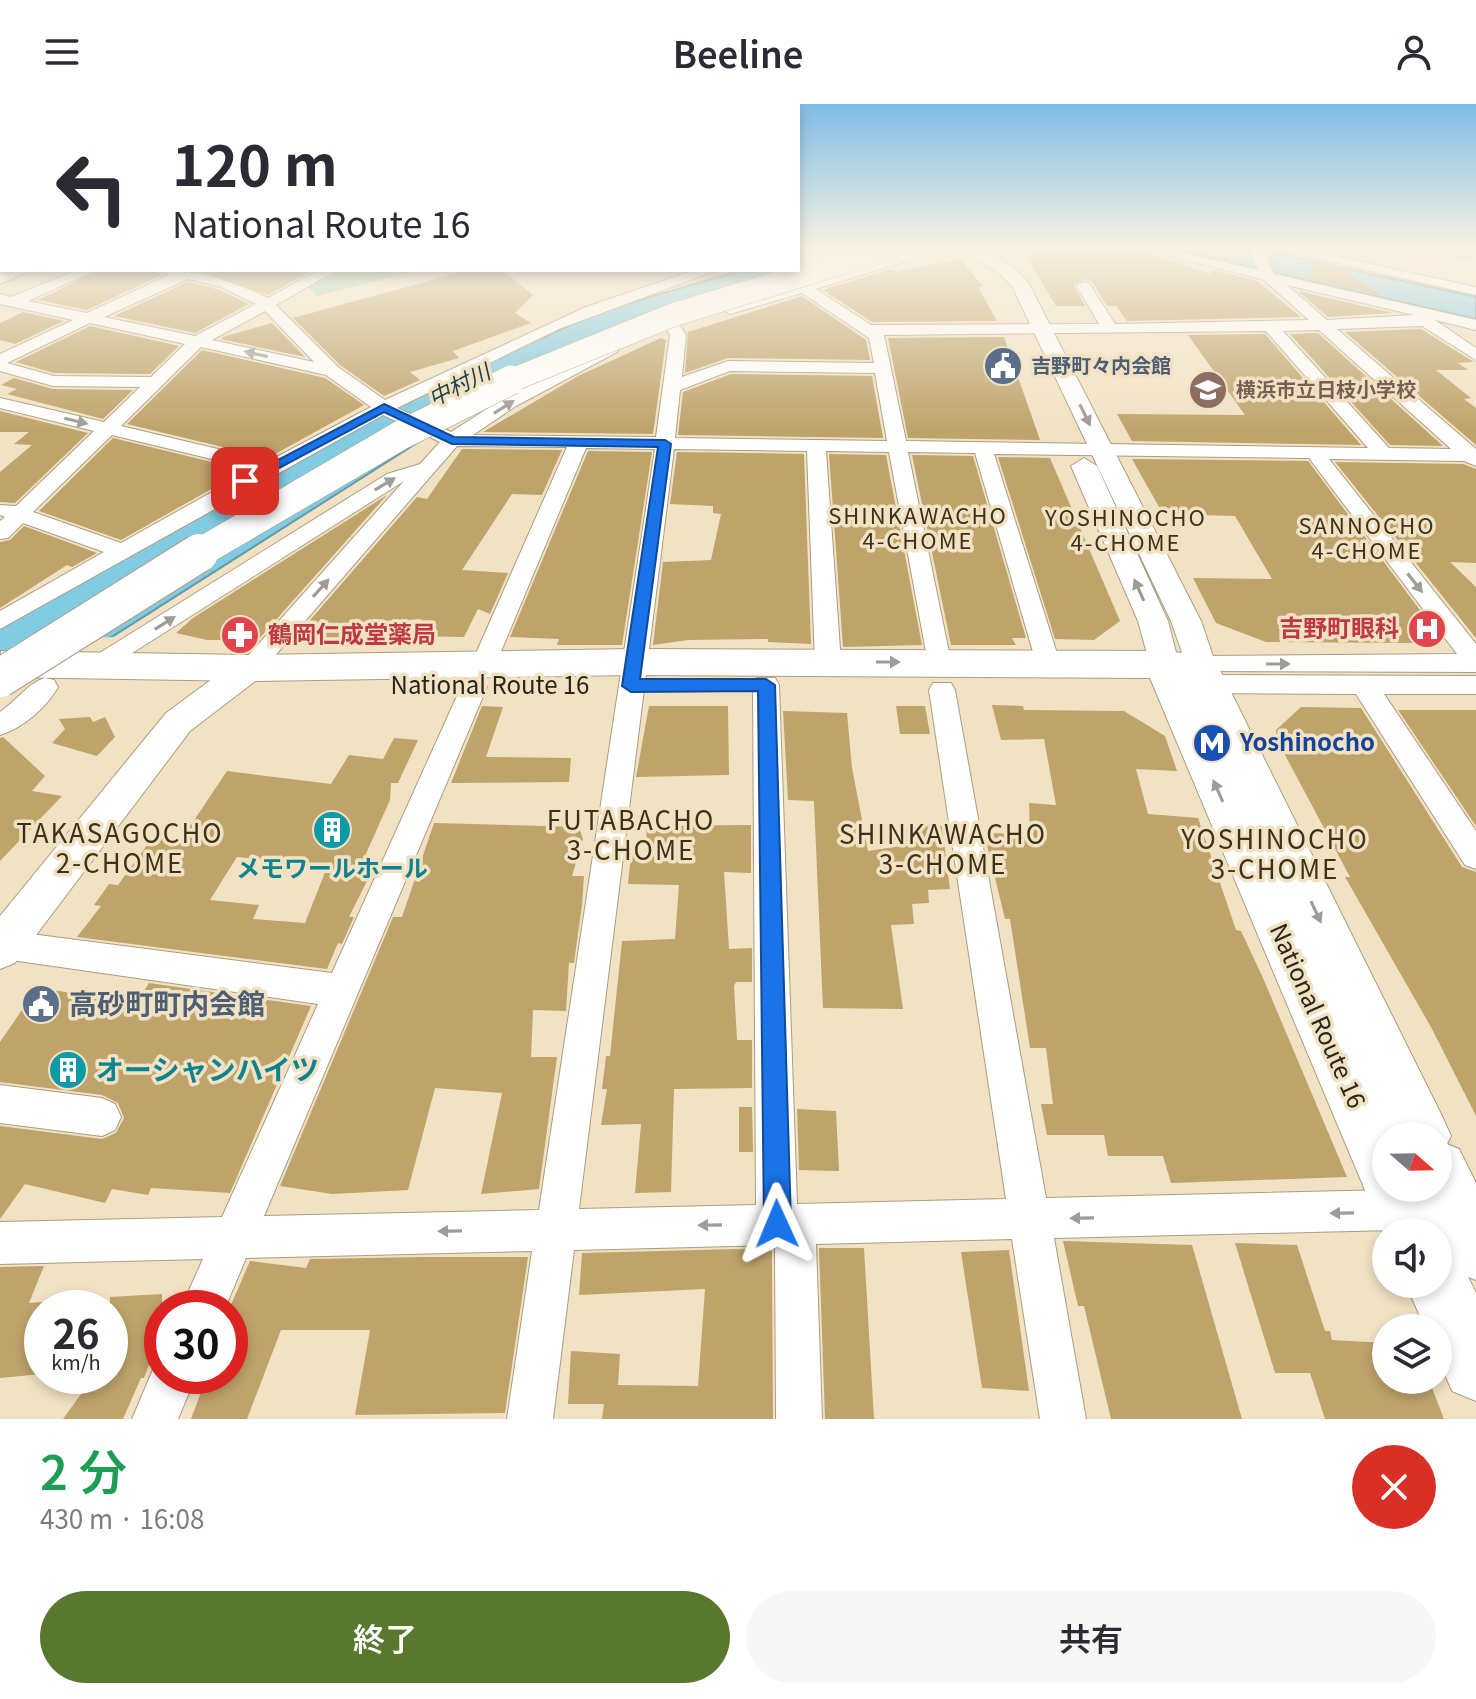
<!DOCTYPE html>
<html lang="ja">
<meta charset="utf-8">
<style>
:root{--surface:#fff;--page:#f7f7f7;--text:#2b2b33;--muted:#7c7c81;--accent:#59782e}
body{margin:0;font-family:Georgia,"Noto Sans JP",serif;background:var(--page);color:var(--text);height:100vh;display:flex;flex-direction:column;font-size:30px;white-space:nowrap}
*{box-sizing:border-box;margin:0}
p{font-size:26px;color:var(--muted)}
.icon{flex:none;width:44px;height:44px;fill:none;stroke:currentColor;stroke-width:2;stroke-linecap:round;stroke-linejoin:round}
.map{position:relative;height:1315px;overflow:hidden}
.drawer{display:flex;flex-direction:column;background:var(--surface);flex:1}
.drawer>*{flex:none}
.banner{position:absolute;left:0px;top:0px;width:800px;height:168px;box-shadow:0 4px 12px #0003;background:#fff;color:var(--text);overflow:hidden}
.needle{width:52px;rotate:110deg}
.buttons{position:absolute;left:1372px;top:1018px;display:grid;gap:16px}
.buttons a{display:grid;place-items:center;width:80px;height:80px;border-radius:50%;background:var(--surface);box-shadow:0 4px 12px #0003;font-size:40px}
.speed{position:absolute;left:24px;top:1186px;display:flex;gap:16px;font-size:40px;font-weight:700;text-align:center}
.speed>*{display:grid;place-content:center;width:104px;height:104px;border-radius:50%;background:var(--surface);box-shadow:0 4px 12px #0003;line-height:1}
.speed small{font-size:20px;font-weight:400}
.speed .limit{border:12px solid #d22;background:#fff;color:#111}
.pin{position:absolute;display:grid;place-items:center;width:68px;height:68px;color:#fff;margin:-34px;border-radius:16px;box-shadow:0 4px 12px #0006}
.me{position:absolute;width:88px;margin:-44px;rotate:359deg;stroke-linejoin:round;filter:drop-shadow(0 0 6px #0008)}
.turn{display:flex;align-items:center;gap:28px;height:168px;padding:0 40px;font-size:36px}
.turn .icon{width:104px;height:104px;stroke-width:2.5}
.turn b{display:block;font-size:56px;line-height:68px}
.round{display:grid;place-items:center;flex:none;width:84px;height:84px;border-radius:42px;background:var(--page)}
.overview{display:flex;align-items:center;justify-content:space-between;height:136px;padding:0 40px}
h1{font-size:48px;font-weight:600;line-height:60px;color:#1e9e55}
.primary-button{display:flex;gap:16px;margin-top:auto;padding:16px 40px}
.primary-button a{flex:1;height:92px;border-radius:48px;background:var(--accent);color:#fff;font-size:32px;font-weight:600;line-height:92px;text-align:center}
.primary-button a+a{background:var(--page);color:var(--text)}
header{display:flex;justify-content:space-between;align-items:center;height:104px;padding:0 40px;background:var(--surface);font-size:36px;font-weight:600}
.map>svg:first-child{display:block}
.green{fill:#9bd2b1}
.water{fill:#81cbe3;stroke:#6799a6;stroke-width:2}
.pier{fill:#f1e2c4}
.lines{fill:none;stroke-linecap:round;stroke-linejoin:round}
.river{fill:#81cbe3;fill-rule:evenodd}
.building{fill:#bea36b;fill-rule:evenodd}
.minor-casing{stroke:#ab9d81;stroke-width:2}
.major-casing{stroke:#ab9d81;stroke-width:2}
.highway-casing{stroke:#ab9d81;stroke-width:2}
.minor{fill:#fff;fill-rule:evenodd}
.major{fill:#fff;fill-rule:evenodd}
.highway{fill:#fff;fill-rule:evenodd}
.highway-bridge-far2-casing{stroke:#ab9d81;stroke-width:24;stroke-linecap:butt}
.highway-bridge-far1-casing{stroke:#ab9d81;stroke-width:30;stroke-linecap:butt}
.highway-bridge-casing{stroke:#ab9d81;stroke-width:40;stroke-linecap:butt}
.highway-bridge-far2{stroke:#fff;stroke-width:23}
.highway-bridge-far1{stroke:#fff;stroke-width:29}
.highway-bridge{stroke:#fff;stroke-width:38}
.oneway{fill:#9f9c98}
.route{fill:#1a73e8;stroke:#114b97;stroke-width:2}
.labels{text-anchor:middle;stroke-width:7;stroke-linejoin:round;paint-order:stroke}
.far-service-label{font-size:20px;font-weight:bold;fill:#4e5e75;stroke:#f1e2c4;text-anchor:start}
.far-education-label{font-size:20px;font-weight:bold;fill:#785e54;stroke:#f1e2c4;text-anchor:start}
.far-water-label{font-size:22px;font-style:italic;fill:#1b3e49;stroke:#f1e2c4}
.far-neighbourhood-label{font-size:22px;letter-spacing:2px;fill:#3d3117;stroke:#f1e2c4}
.health-label{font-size:24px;font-weight:bold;fill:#be3a42;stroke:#f1e2c4;text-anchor:end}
.street-label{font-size:24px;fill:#2a2419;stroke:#f1e2c4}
.transit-label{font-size:24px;font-weight:bold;fill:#164399;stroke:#f1e2c4;text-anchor:start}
.culture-label{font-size:24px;font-weight:bold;fill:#0d838f;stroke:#f1e2c4}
.neighbourhood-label{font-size:26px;letter-spacing:2px;fill:#3d3117;stroke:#f1e2c4}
.near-service-label{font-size:28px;font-weight:bold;fill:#4e5e75;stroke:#f1e2c4;text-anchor:start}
.near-culture-label{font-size:28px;font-weight:bold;fill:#0d838f;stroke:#f1e2c4;text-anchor:start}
</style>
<header><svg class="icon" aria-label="menu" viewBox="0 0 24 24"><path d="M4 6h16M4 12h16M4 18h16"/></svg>Beeline<svg class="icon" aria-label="person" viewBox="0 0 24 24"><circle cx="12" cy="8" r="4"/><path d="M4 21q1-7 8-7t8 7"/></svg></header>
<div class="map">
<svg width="1476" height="1315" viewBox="0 0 1476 1315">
<rect width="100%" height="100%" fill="#f1e2c4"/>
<path class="green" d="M1405,142H1476V158Z
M343,166H420L317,192L308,182Z"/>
<path class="water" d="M827,142H923L754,187L588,249L442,323L0,604V540L554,228L609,205L742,166H798V150Z
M1157,142H1243L1476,193V215Z"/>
<path class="pier" d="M117,533L0,608V536Z"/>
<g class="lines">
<path class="river" d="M538,233L549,236L553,242L549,248L282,386L16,552L0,557V520L256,370Z"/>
</g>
<path class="building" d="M1020,142H1123L1211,170L1212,166L1257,177L1301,213L1127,217L1116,202H1107L1092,177L1085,175L1074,181L1085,202H1056Z
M960,155L983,183H978L997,217L872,218L823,186L892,165L897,168Z
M1319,158L1339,163L1381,191L1307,175Z
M99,166H156L162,171L87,206L38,196Z
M194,166H313L268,191Z
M468,166H502L533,191L515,209L531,219L453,247L459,254L410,268L420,276L384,292L340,261L293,214Z
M188,178L220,186L249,200L195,229L114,212Z
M1298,187L1393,209L1328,213Z
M802,192L866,236L870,256L728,254L685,269L688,228Z
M23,208L64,217L15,240L0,236V219Z
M272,219L305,253L220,235L226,232Z
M90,222L179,242L150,270L54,269L16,258Z
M1421,225L1474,258L1458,259L1468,266H1436L1471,294L1464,295L1476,304V341L1345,228Z
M1318,229L1443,342L1390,341L1290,230Z
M1265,230L1361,341L1132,337L1117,310L1245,311L1188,231Z
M1004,233L1040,336L908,334L888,234Z
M661,234L666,236L653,330L483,328L578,272Z
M202,246L325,274L364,301L268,354L127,320Z
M731,270L872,272L883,334L678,331L683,288Z
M14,274L53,285L133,286L103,315L7,290L17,285L1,281Z
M0,307L88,329L15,399L0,398V368L32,341L14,340L29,328H0Z
M113,334L245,366L121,436L39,407Z
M462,345L562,346L542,391L512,390L462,466L508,469L490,510L478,505L464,533L414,532L421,515L369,519L358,543L299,540L301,537H292L417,393L427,395Z
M588,347L652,348L622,541H557L559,535L510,533Z
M677,348L804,350L811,540L768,538V535L688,536L653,541L663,458L711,456L721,410L713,409V402L670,400Z
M829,350L886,351L922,541L843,543Z
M912,351L973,352L1026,534H1012L1016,541H951Z
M998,353L1050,354L1120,517L1094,536L1055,535Z
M1132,355L1308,357L1441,534L1408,533L1414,539L1266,538L1216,519L1193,474L1272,475L1235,412L1163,410Z
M1335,358L1463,360L1476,365V459L1450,458L1476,483V534Z
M387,391L258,536H207L176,529L193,514Z
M24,422L97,449L72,463L67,461L0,504V438L10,436Z
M992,601L1023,602L1024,606L1124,607L1165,632L1177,667L1136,665L1148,710L1198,714L1236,826L1241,827L1263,874L1347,1073L1171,1079L1163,1052H1108L1104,1031H1047L1041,1000H1053L1046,944H1030L1010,815H1005L984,729L1030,730L1029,699L1056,701L1044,635L1001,636Z
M482,602L503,603L486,653L571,654L569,678L451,679Z
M649,602H728L729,671L636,673Z
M896,602H925L930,630H900Z
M1301,603L1361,604L1462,763L1476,768V1012L1431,923L1345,773H1350L1276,634V626Z
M1398,606H1476V722Z
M783,607L847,609L852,664L868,747L907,741L905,723L942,722L950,785L928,786L929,799L912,800L914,820L891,821L903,905L823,904L814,697L788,696Z
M90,613L93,618L105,613L115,633L97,652L52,639L65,625L59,615Z
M3,633L45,672L32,687L62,692L0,757V634Z
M394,634L418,636L398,679H391L390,696L356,772L369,773L349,813H354L342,840L338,839L327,865L77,833L101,802L94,801L109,780L118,781L153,733L181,736L227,667L331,680L349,651L383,655ZM237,753L328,761L305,819L253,815L259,801L210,796Z
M434,719L579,723L583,735L572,772H584L582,801L574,859H569L566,907L533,906L531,953H557L539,1085L481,1090L502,989L435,984L408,1086L332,1090L280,1082L393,813H402Z
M751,721V769L724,768L729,845L752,844V878H736L734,882L737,936H752V984L674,985L671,1088L635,1089L641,1020L601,1021L607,985H602L606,952H610L622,837L675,835L679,781L628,780L631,751H645L647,722Z
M149,879L311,902L230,1089L151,1084L148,1091L112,1085L105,1099L25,1080L0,1115V1022L102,1035L116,1029L124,1014L118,999L102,991L0,978V938L37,884L137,898Z
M739,1003H752L753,1048H739Z
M797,1005L836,1007L839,1067L799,1066Z
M1063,1137L1192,1141L1242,1315H1111L1084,1202H1078Z
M1235,1139L1297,1141L1325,1227H1330L1332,1236L1386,1239V1276H1429L1444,1315H1325L1310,1269H1275Z
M819,1144H864L874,1315H825Z
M737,1145L772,1147L773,1315H602L604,1300H568L571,1247L620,1250L618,1281L698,1282L705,1185L579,1191L582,1149Z
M1009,1146L1029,1287L982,1284L961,1148Z
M423,1153H528L505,1309L355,1311L370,1226H281L247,1315H191L207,1272H230V1203L250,1157L306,1164L310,1155Z
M44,1162L29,1199L42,1198V1270L0,1274V1163Z
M162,1190V1225L144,1274H141L123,1315H63L94,1272H110V1193Z"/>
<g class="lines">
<g class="minor-casing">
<path id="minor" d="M798,142H806L799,146Z
M933,142H955L816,185L871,221L1099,220L1077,182L1084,178L1089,179L1115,220L1309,216L1264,176L1130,142H1155L1258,166L1247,142H1261L1274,170L1476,216V226L1435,216L1476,244V256L1422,222L1337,225L1476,345V362L1464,357L1329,355L1476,540V568L1191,567L1187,561L1191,555L1200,552L1457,550L1309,354L994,350L1060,559L1056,565H1038L975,349L908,348L951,558L947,564H929L889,348L826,347L841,559L837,565H819L815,559L807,347L674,345L579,1105L756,1101L753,581L757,574H775L779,581L797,1100L1006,1095L929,586L933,579H951L955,586L1046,1094L1476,1084V1124L1054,1134L1086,1315H1040L1012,1135L816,1140L822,1315H776L775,1141L574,1146L553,1315H507L532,1147L246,1154L225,1204H181L203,1155L0,1160V1118L222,1113L318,900L4,855L0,854V826L332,869L461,583L465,576H483L487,583L264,1112L539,1106L655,345L586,344L492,569H474L470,563L567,343L457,342L259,570H241L237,564L404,377L99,570L90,567L86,561L90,555L387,370L420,360L440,338L383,311L0,525V507L104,448L23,419L8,434L0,435V417L5,413L0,411V401L16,402L94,327L0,304V294L104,318L140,283L53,282L0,267V250L73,216L0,200V190L11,193L77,166H96L28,197L87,209L169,171L159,166C199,166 232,177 268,194L319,166H337L276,201L338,263L385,296L586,203L695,166H717L559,225L397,304L451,328L504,294L611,240L619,245L617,248L516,302L473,331L656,333L670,231L665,223L667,220H679L686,231L682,273L728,257L874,259L869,234L802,189L730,210L722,205L793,182L771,166H788L806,178ZM188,175L221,183L256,200L195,232L104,213ZM1287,181L1414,211L1327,216ZM265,207L314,258L212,236ZM90,219L185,240L151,273L54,272L7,259ZM1319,226L1451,345L1389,344L1283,227ZM1266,227L1368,344L906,337L884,231ZM201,243L326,271L371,303L269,357L121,322ZM730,267L875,269L887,337L675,334L680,286ZM112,331L253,365L121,439L33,408Z
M1263,142H1289L1476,183V191Z
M0,144H2L0,153Z
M12,166H31L0,180V171Z
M1208,571L1476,572V590H1384L1476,727V765L1465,761L1356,590L1208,589L1199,587L1195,580L1199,573Z
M45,574L54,576L58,583C46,604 23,624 0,631V608C15,598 28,579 45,574Z
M0,981L102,994L115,1000L121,1013L115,1026L102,1032L0,1019Z
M162,1254V1272H196L178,1315H132L157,1256Z"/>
</g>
<g class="major-casing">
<path id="major" d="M952,142C982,142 1011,156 1029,180L1201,517L1216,561L1211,569L1200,572L1189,569L1171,517L1012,182L999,169Z
M1084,354L1097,362L1168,517L1179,560L1174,568L1163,571L1152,568L1138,517L1071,362Z
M250,553L262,556L266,564L262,572L190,627L15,859L0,865V812L166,609L238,556Z"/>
</g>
<g class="highway-casing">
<path id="highway" d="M829,142H861L858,146L798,164V151Z
M634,545L1163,547L1213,552L1442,1012L1451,1032L1447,1040L1459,1045L1476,1079V1176L1468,1173L1476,1189V1297L1452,1287L1438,1254V1224H1425L1406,1180H1438V1148L1447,1152L1441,1138L1438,1145V1128H1386V1136L1150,574L634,571L250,577L0,573L1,547L250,551ZM1386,1032H1438V1084H1386Z"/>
</g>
<use href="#minor" class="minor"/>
<use href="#major" class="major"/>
<use href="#highway" class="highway"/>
<g class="highway-bridge-far2-casing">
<path id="highway-bridge-far2" d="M507,278L673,211L897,142"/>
</g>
<g class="highway-bridge-far1-casing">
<path id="highway-bridge-far1" d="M196,451L401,331L511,276"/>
</g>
<g class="highway-bridge-casing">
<path id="highway-bridge" d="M0,574L199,449"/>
</g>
<use href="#highway-bridge-far2" class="highway-bridge-far2"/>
<use href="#highway-bridge-far1" class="highway-bridge-far1"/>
<use href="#highway-bridge" class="highway-bridge"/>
</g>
<defs><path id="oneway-solid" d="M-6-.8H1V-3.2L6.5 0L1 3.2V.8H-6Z" transform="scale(2)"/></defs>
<g class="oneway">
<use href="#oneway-solid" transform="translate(256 250) rotate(-168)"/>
<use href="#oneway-solid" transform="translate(504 303) rotate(-32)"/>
<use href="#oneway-solid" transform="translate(1085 311) rotate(64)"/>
<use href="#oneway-solid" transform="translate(76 317) rotate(13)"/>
<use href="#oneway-solid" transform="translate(385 380) rotate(-31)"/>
<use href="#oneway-solid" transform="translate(1415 479) rotate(52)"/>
<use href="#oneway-solid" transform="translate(321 484) rotate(-48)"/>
<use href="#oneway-solid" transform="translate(1139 486) rotate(-114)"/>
<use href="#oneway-solid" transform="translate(165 519) rotate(-32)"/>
<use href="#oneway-solid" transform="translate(888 558)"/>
<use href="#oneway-solid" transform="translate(1278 560)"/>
<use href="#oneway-solid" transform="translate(1218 687) rotate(-114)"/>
<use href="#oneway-solid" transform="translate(1316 808) rotate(65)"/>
<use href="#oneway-solid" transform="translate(1342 1109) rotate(179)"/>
<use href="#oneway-solid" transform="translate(1082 1114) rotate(179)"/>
<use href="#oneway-solid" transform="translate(710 1121) rotate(179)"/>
<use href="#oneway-solid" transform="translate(450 1127) rotate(179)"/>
</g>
<linearGradient id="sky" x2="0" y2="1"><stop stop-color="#7fbde6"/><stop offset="0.44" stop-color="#f9f2e4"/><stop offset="1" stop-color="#f9f2e4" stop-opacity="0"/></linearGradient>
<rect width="1476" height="326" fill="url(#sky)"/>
<path class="route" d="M384,300L454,333L665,336L671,340L640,575H766L775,581L791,1120L787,1129L777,1133L768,1129L764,1120L758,587L631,588L622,582L658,343L452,340L384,308L249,380L238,377Z"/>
<defs>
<g id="civic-disc" transform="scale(2)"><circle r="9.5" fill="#5c6f8a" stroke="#f1e2c4"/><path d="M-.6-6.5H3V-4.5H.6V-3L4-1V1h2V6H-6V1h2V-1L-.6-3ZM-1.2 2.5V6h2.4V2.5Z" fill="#fff"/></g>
<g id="school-disc" transform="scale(2)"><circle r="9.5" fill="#8d6e63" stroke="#f1e2c4"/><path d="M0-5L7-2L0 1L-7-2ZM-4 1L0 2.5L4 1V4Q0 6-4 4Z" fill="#fff"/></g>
<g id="hospital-disc" transform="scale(2)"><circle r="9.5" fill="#e0444e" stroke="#f1e2c4"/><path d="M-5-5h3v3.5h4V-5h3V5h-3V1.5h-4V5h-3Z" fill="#fff"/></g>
<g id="pharmacy-disc" transform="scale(2)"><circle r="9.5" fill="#e0444e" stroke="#f1e2c4"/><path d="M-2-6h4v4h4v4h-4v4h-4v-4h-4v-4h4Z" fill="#fff"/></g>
<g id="metro-disc" transform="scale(2)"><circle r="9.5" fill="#1a4fb4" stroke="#f1e2c4"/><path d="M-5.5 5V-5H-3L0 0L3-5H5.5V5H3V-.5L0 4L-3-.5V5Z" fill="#fff"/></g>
<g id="building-disc" transform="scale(2)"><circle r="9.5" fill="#0f9aa8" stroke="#f1e2c4"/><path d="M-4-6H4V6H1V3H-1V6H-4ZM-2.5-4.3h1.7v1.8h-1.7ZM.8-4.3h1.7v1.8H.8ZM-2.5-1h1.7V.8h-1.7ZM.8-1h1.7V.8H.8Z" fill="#fff"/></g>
</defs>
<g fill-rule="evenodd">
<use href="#civic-disc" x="1003" y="262"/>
<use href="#school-disc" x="1208" y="286"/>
<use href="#hospital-disc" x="1427" y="525"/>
<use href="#pharmacy-disc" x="240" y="531"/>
<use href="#metro-disc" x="1212" y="639"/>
<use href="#building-disc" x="332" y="726"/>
<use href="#civic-disc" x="41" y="900"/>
<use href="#building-disc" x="68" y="966"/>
</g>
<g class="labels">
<g class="far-service-label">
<text x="1031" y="269">吉野町々内会館</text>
</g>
<g class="far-education-label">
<text x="1236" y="293">横浜市立日枝小学校</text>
</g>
<g class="far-water-label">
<text transform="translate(459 281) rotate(-27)" y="8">中村川</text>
</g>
<g class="far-neighbourhood-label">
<text x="918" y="420">SHINKAWACHO<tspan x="918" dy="25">4-CHOME</tspan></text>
<text x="1126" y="422">YOSHINOCHO<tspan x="1126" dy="25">4-CHOME</tspan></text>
<text x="1367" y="430">SANNOCHO<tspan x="1367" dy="25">4-CHOME</tspan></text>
</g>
<g class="health-label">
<text x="1399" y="533">吉野町眼科</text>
<text x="268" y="539" text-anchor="start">鶴岡仁成堂薬局</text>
</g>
<g class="street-label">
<text x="490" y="590">National Route 16</text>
<text transform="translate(1317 912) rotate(66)" y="8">National Route 16</text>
</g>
<g class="transit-label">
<text x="1240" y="647">Yoshinocho</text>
</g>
<g class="culture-label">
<text x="332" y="773">メモワールホール</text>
</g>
<g class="neighbourhood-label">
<text x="631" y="726">FUTABACHO<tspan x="631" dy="30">3-CHOME</tspan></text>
<text x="120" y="739">TAKASAGOCHO<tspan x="120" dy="30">2-CHOME</tspan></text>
<text x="943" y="740">SHINKAWACHO<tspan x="943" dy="30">3-CHOME</tspan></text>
<text x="1275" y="745">YOSHINOCHO<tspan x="1275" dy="30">3-CHOME</tspan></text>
</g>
<g class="near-service-label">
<text x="69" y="910">高砂町町内会館</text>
</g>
<g class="near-culture-label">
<text x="96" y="976">オーシャンハイツ</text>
</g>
</g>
</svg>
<div class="buttons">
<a><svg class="needle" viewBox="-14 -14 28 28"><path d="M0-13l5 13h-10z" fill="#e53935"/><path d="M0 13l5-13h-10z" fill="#7c7c81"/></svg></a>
<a><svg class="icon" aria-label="sound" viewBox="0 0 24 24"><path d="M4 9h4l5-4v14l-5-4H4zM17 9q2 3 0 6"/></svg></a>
<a><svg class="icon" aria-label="layers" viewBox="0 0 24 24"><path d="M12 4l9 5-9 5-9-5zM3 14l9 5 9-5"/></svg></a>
</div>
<div class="speed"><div>26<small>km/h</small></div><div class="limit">30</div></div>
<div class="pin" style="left:245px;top:377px;background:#d93025"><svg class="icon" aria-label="arrive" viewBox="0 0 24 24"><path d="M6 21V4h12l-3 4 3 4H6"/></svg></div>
<svg class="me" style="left:777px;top:1120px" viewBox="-20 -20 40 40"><path d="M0-17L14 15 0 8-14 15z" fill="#1a73e8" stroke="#fff" stroke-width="4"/></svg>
<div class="banner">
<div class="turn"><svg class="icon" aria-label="left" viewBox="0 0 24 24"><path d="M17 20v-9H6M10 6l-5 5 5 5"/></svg><div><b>120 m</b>National Route 16</div></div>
</div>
</div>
<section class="drawer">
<div class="overview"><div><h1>2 分</h1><p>430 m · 16:08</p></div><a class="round" style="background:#d93025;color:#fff"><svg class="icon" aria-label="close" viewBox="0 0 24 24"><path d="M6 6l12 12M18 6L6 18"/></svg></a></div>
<div class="primary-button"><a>終了</a><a>共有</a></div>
</section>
